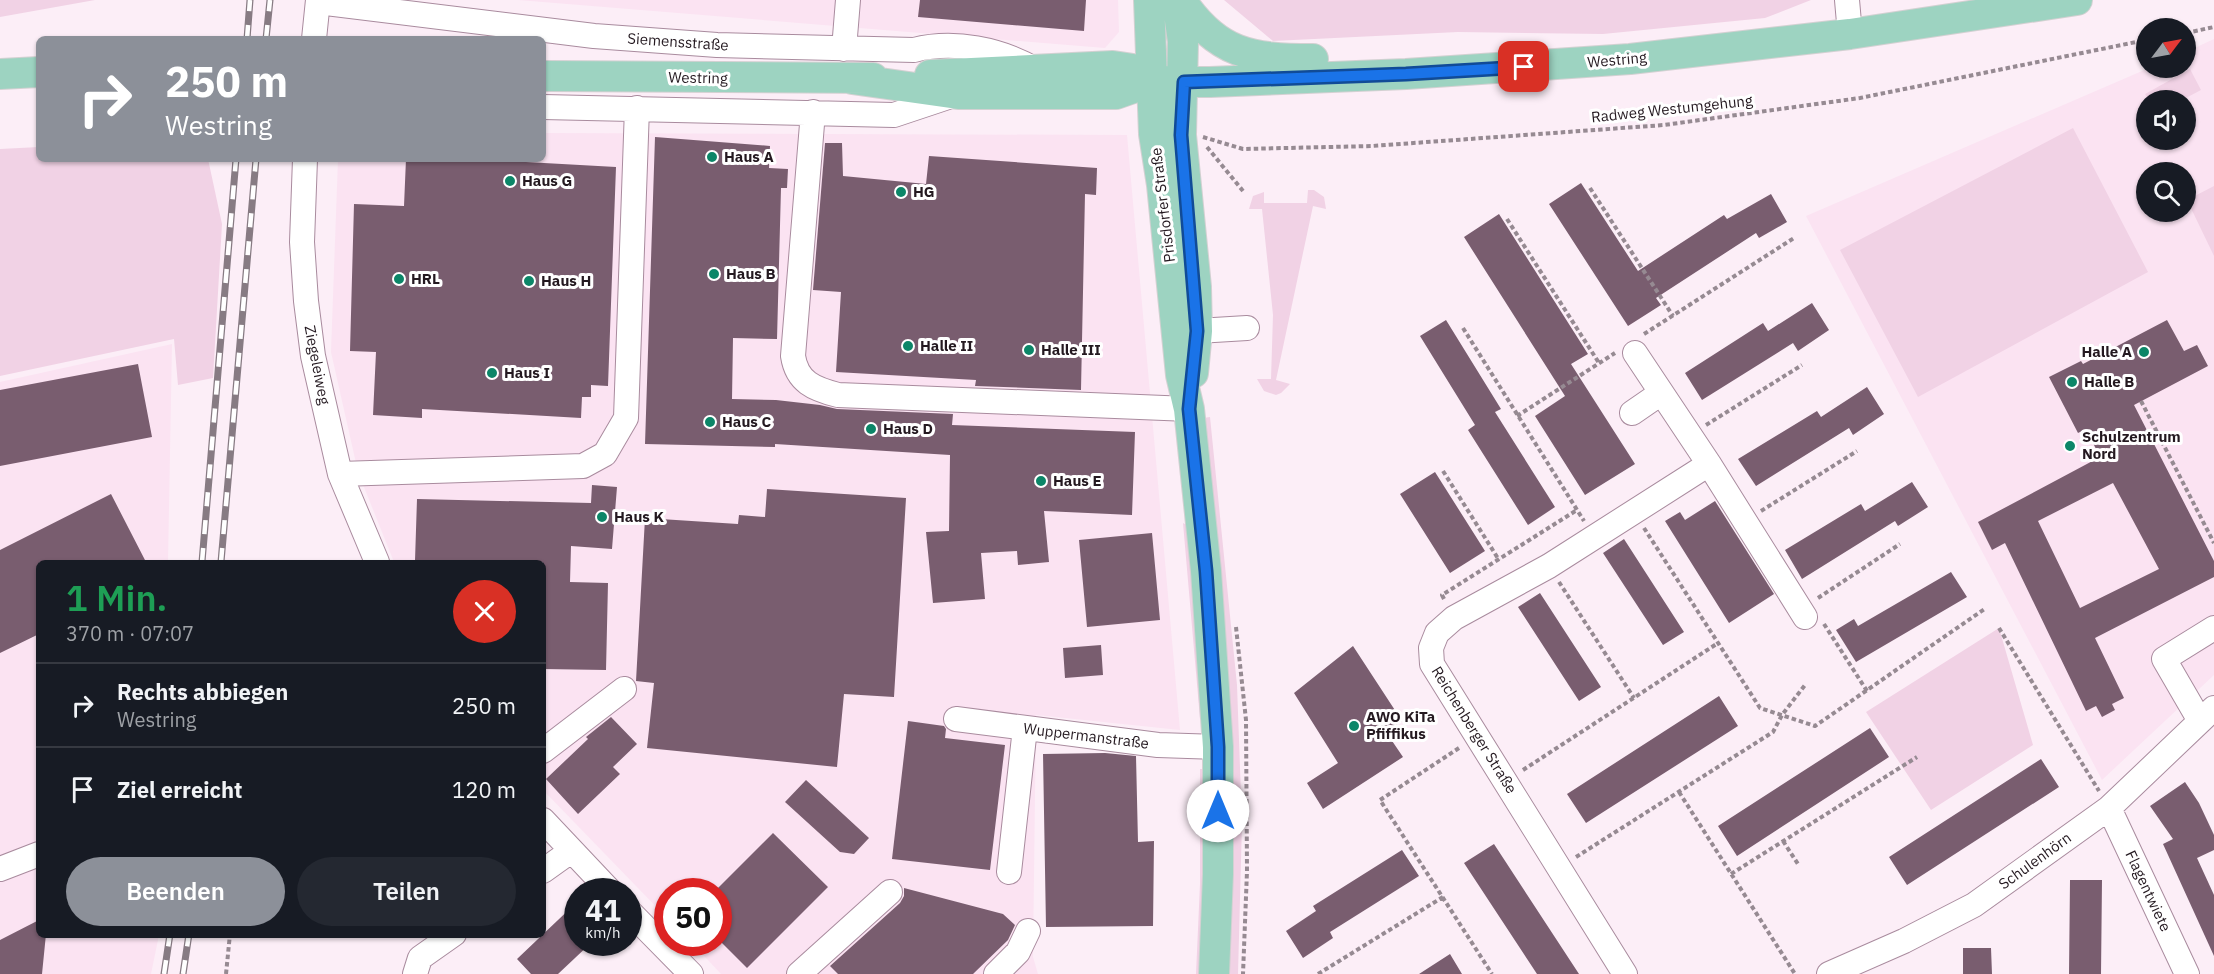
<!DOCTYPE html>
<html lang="de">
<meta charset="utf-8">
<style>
:root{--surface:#171b24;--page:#242831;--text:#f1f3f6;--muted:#9ea1a6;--line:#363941;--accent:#8c9099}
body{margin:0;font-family:"IBM Plex Sans",sans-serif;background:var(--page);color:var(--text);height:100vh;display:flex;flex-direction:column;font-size:22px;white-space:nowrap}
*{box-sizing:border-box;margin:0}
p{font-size:20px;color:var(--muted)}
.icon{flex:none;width:33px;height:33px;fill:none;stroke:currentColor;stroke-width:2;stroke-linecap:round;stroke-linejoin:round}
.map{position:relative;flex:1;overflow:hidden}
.panel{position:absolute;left:36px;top:560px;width:510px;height:378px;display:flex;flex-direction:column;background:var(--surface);border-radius:9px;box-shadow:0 2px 4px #0004}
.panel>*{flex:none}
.guide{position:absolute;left:36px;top:36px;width:510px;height:126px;border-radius:9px;box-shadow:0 2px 4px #0004;background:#8c9099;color:#fff;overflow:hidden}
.needle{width:39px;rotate:58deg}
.controls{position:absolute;left:2136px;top:18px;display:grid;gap:12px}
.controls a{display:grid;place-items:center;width:60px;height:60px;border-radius:50%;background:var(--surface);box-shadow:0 2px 4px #0004;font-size:30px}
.speed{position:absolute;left:564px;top:878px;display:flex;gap:12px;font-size:30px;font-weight:700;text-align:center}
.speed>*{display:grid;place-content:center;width:78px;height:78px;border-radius:50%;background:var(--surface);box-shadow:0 2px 4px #0004;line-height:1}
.speed small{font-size:15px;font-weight:400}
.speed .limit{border:9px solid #d22;background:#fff;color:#111}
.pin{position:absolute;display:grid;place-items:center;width:51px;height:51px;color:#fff;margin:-26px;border-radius:12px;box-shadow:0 3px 9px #0006}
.me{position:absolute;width:66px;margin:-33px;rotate:0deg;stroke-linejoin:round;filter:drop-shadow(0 0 4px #0008)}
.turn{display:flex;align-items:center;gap:21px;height:126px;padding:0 30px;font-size:27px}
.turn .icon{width:78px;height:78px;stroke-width:2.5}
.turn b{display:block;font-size:42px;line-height:51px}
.round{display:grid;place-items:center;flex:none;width:63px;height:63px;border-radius:32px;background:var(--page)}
.head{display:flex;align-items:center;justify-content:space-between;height:102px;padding:0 30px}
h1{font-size:36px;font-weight:600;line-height:45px;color:#1e9e55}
.button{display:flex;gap:12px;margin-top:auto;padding:12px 30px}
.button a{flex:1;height:69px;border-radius:36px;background:var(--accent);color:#fff;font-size:24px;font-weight:600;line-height:69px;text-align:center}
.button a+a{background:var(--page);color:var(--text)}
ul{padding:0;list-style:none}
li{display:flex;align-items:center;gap:18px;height:84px;padding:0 30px;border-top:2px solid var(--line)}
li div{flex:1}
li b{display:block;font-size:22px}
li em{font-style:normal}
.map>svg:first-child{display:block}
.built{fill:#fbe3f2;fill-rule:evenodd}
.green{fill:#f1d2e5}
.building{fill:#795d6f;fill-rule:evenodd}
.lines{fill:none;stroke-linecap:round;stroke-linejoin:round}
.minor-casing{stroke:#a98b9e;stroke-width:26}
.major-casing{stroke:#d3d1d2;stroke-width:32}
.path{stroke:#968a92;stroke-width:4;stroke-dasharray:4.5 3;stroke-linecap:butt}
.minor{stroke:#fff;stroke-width:24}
.major{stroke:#9dd3c1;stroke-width:30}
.rail-casing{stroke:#877b83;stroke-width:7}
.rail{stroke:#fff;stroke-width:4.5;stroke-dasharray:14;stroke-linecap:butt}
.route-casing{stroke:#114b97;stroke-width:15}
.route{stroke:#1a73e8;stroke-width:10}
.poi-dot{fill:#0c8668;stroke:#fff;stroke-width:2}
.labels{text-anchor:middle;stroke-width:6;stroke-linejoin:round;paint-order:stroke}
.street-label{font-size:15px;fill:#241920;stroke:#fff}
.poi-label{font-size:15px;font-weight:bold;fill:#241920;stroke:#fff;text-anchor:start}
</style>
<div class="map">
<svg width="2214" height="974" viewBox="0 0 2214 974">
<rect width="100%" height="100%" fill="#fceef7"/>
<path class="built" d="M518,0H1118L1119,32L1105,48Z
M2214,39V675L2102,780L1806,216L2149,68H2186V52ZM2146,100H2186V140H2146ZM2146,172H2186V212H2146Z
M543,133L1127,135L1180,730L1036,715L1033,957L1038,974H721L691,942H718V891H668L667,918L543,790V562H394L358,472L331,352L338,159H543Z
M172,344L168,562H39V934L159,935L151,974H0V382Z"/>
<path class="green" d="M0,0H95L0,17Z
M1224,0H1811L1765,18L1603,34L1458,32L1273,41Z
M2190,69L2201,90L2182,100H2149L2145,94Z
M2073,128L2148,272L1918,397L1840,250Z
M39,147V159H208L222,224L213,378L178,385L174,339L0,376V149Z
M2214,186V256L2187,200Z
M1308,190H1314L1324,197L1326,209L1313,206L1276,380L1290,384L1281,393L1276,395L1264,391L1257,379H1271L1273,315L1262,209H1249L1253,196L1264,192V203H1307Z
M1210,417L1237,685L1242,823L1238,974H1228L1203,418Z
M1183,523L1192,528L1207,712L1200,719Z
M1999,628L2033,745L1931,810L1866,712Z
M1200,769H1205L1204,974H1196L1200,884Z"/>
<path class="building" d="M920,0H1086L1084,31L918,17Z
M655,137L770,146L769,168L788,169L787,188H781L777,339L733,338L732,399L776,400L820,405L837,409L953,414L952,425L1135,432L1132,515L1044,511L1049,562L1018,565L1017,551L981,553L985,599L933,603L926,532L949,531L950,455L775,444V447L645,444Z
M825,143H842L843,176L926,184L929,156L1097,168L1096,195L1085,194L1081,390L975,386L976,380L836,372L841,292L813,290Z
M406,159H473L616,167L608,386L591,385V397H582L581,418L422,409V418L373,415L376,352L350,351L354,204L404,206Z
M1581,183L1638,271L1724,215L1727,219L1771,194L1787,222L1759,238L1756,233L1656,298L1661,305L1628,326L1549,204Z
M1499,214L1588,354L1571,364L1635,464L1585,495L1535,416L1565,396L1464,237Z
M1812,303L1829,330L1798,351L1793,343L1702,400L1685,373L1763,323L1768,331Z
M1446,320L1501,409L1495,412L1555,507L1528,525L1468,430L1475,425L1420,336Z
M2167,320L2184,351L2197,345L2208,366L2134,405L2214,561V577L2095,638L2124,698L2112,704L2115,710L2102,717L2096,706L2086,711L2005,543L1992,550L1978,522L2100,457L2086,429L2078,433L2049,377L2081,361L2083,364ZM2113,483L2159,569L2080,608L2038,521Z
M138,364L152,437L0,466V390Z
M1867,387L1884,414L1853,435L1849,428L1756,486L1738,459L1817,411L1821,417Z
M1435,472L1485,551L1450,573L1400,494Z
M1912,482L1928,507L1898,526L1895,521L1802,579L1785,550L1861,504L1865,511Z
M592,485L617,487L612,549L571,546L570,582L608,583L606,670L543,669V562L415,561L417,499L591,503Z
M767,489L906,498L894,697L844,694L837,767L647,748L654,683L636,681L645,518L738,524L739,515L765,517Z
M111,494L146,562H39V634L0,653V550Z
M1715,501L1774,594L1729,623L1665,521L1680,512L1685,520Z
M1152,533L1160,620L1087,627L1079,540Z
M1624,539L1684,632L1663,645L1603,553Z
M1951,572L1967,597L1856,662L1836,630L1854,619L1858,626Z
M1540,593L1601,687L1579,701L1518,607Z
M1101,645L1103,675L1065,678L1063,648Z
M1353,646L1402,721L1386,732L1403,757L1323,809L1307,783L1338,763L1294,693Z
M1719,696L1738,726L1586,823L1567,794Z
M611,717L637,744L613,767L620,774L578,814L546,779L588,739L586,737Z
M908,721L944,726L946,729L945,738L1005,745L990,870L892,859Z
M1870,728L1889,757L1737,856L1718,826Z
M1105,753L1136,756L1138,842L1154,841L1153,926L1046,927L1043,754Z
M2041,759L2059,787L1907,885L1889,857Z
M806,780L869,838L854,854L840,852L785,802Z
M2185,782L2199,803L2214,835V850L2197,858L2214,895V956L2163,844L2173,839L2150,806Z
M773,833L828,887L747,968L718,939V888Z
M1494,844L1579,974H1537L1464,863Z
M1402,850L1419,876L1330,932L1333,938L1303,958L1286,931L1316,911L1313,906Z
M2070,880H2102L2101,974H2069Z
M904,888L1003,914L1015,925L1008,940L973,974H838L830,966L900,903L904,896Z
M578,901V942H592L558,974H531L517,959Z
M39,920V934H46L42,974H0V940Z
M1963,948H1991L1992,974H1963Z
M1450,954L1462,974H1419Z"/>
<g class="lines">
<g class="minor-casing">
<path id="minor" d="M1847,0L1850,34
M318,2L594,36L717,45L914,50C954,40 1000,49 1036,70
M314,39L318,0
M844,49L848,0
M543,107L894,115L957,94
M813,112L793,356C797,382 814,389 838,395L1189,409
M305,159L302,242L306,301L313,356L340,474L377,562
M1181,332L1247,328
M1632,413L1661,393
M1709,464L1805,617
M340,474L583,466L605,454L626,418L637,108
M956,719L1158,745L1218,747
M2200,721L2164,659L2214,628
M543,751L624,689
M2109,808L2187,974
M543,820L610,891
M0,869L39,854
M543,871L571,851
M1009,872L1025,728
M628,910L691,974
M415,974L420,958L454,934
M799,974L890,892
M996,974L1018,952L1028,931
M1625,974L1432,664L1431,648L1437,633L1454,618L1549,566L1709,464L1635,353
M1829,974L1904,941L1974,905L2109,808L2214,708"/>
</g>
<g class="major-casing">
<path id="major" d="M1149,0L1154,134L1162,185L1181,375L1189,409L1206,571L1218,747V874L1214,974
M1177,0L1183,41L1181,135L1196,287L1197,331L1193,373
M1181,0C1217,54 1251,59 1313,59
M0,74L39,72
M930,75L1113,66L1133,69L1153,81
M543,76L873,78
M852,79L958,94H1116L1153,81L1210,82L1406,74L1630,59L1850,34L2077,0"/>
</g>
<path class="path" d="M2186,33L2214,27
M1203,137L1243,149L1372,146L1664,125L1860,98L2146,40
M1207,147L1243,191
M1590,188L1673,316
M1507,219L1599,363
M1463,328L1584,521
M1644,334L1794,238
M2141,401L2214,543
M1517,416L1615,353
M1706,425L1802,365
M1443,471L1499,560
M1761,511L1857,451
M1644,528L1760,708L1815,726L1986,608
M1559,582L1634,698
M1818,598L1900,544
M1444,599L1442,595L1577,510
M1824,624L1867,691
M1236,627L1246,720L1247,871L1243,974
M1999,628L2099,791
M1459,748L1380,800L1492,974
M1523,770L1718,643
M1679,792L1795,974
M1783,841L1798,864
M1576,857L1773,732L1782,715L1805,685
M1731,874L1917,757
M226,974L230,934
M1318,974L1443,897"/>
<use href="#minor" class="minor"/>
<use href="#major" class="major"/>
<g class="rail-casing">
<path id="rail" d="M247,39L250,0
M266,39L270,0
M202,562L236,159
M221,562L256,159
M164,974L170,934
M183,974L189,934"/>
</g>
<use href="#rail" class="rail"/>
</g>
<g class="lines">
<g class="route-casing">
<path id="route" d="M1218,811V747L1206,571L1189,409L1197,331L1181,135L1184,82L1406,74L1524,67"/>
</g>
<use href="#route" class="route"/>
</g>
<g class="poi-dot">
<circle cx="712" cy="157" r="6"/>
<circle cx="510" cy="181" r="6"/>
<circle cx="901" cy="192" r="6"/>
<circle cx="714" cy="274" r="6"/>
<circle cx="399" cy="279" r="6"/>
<circle cx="529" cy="281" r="6"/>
<circle cx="908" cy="346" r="6"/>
<circle cx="1029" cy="350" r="6"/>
<circle cx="2144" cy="352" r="6"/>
<circle cx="492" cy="373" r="6"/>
<circle cx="2072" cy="382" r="6"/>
<circle cx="710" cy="422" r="6"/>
<circle cx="871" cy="429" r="6"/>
<circle cx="2070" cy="446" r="6"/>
<circle cx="1041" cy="481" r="6"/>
<circle cx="602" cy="517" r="6"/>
<circle cx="1354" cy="726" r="6"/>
</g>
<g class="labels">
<g class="street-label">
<text transform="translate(678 42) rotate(4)" y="5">Siemensstraße</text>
<text transform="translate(1617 60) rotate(-5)" y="5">Westring</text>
<text transform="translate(698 78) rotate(1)" y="5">Westring</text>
<text transform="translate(1672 109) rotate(-6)" y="5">Radweg Westumgehung</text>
<text transform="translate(1163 205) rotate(-97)" y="5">Prisdorfer Straße</text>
<text transform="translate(317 365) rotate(79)" y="5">Ziegeleiweg</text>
<text transform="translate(1474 730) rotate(58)" y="5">Reichenberger Straße</text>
<text transform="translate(1086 736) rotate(7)" y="5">Wuppermanstraße</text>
<text transform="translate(2035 861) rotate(-36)" y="5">Schulenhörn</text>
<text transform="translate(2148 891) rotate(65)" y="5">Flagentwiete</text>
</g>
<g class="poi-label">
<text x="724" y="162">Haus A</text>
<text x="522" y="186">Haus G</text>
<text x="913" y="197">HG</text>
<text x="726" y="279">Haus B</text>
<text x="411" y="284">HRL</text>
<text x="541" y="286">Haus H</text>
<text x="920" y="351">Halle II</text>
<text x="1041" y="355">Halle III</text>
<text x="2132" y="357" text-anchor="end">Halle A</text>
<text x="504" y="378">Haus I</text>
<text x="2084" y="387">Halle B</text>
<text x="722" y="427">Haus C</text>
<text x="883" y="434">Haus D</text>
<text x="2082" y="442">Schulzentrum<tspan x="2082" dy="17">Nord</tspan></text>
<text x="1053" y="486">Haus E</text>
<text x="614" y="522">Haus K</text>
<text x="1366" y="722">AWO KiTa<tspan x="1366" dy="17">Pfiffikus</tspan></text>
</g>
</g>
</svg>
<div class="controls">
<a><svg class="needle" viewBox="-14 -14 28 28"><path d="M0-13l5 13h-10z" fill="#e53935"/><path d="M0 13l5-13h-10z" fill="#9ea1a6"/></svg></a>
<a><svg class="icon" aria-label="sound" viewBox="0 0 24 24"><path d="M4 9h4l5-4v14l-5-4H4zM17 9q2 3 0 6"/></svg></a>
<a><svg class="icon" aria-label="search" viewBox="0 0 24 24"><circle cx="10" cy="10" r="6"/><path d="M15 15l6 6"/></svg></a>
</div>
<div class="speed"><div>41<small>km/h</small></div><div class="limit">50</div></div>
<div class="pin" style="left:1524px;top:67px;background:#d93025"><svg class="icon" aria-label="arrive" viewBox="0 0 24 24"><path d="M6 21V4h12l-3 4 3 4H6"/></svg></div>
<svg class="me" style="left:1218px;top:811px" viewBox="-20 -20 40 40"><circle r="19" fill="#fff"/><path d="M0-13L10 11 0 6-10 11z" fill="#1a73e8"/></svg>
<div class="guide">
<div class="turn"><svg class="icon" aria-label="right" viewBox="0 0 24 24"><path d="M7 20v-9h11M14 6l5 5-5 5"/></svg><div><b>250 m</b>Westring</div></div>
</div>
<section class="panel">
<div class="head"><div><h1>1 Min.</h1><p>370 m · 07:07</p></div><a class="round" style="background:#d93025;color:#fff"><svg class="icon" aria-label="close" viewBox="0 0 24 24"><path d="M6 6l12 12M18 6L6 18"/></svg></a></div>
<ul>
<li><svg class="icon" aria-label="right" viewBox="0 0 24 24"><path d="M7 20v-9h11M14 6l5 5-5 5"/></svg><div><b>Rechts abbiegen</b><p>Westring</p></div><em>250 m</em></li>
<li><svg class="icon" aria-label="arrive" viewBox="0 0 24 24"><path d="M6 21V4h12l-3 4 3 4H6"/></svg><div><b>Ziel erreicht</b></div><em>120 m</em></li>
</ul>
<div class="button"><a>Beenden</a><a>Teilen</a></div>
</section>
</div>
